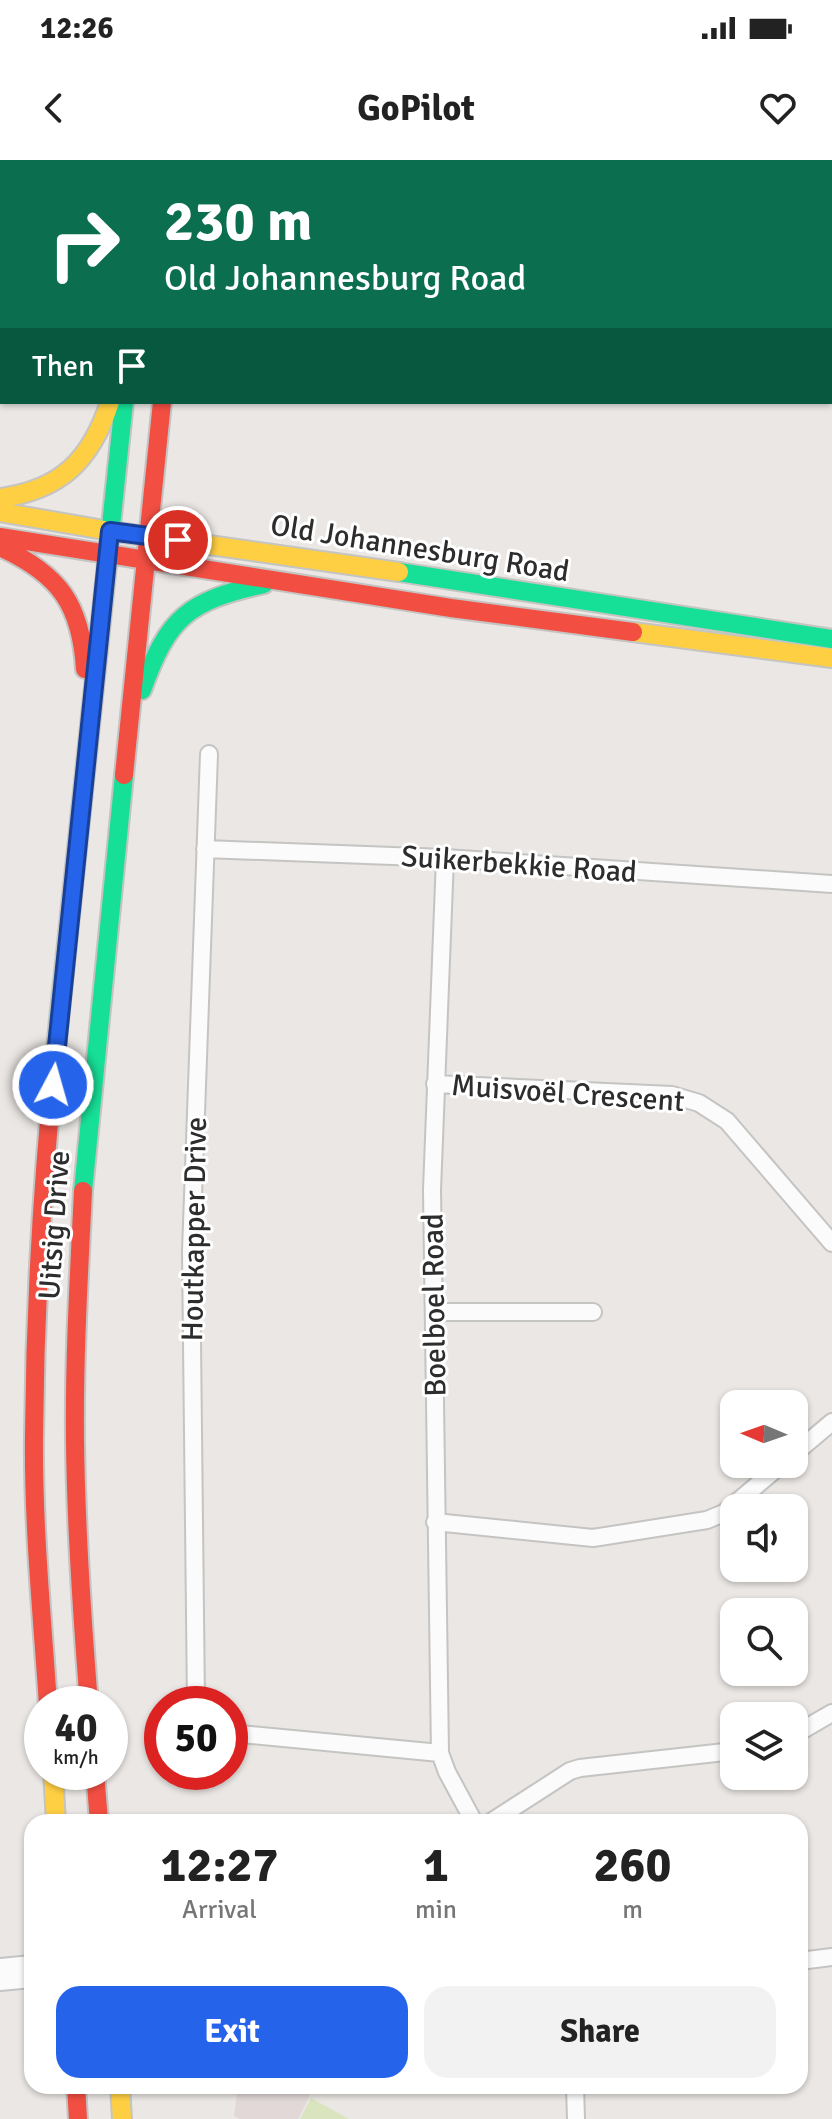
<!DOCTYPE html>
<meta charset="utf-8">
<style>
:root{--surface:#fff;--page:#f2f2f2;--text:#222;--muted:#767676;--accent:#2563eb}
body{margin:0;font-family:Signika,sans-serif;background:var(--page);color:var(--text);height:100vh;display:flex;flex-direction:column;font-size:30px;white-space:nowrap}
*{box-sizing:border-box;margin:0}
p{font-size:26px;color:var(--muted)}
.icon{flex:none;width:44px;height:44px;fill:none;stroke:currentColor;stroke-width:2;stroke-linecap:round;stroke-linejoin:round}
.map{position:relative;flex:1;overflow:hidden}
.panel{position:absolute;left:24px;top:1654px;width:784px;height:280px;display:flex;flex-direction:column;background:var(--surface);border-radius:24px;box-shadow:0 2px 6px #0004}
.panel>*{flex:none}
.banner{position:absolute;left:0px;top:0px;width:832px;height:244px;box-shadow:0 2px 6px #0004;background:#0b6e4f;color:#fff;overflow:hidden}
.needle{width:52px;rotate:272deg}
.buttons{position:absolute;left:720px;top:1230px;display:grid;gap:16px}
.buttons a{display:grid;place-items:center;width:88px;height:88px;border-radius:16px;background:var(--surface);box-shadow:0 2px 6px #0004;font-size:40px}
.speed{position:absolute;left:24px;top:1526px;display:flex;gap:16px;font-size:40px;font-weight:700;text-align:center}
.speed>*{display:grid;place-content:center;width:104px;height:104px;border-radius:50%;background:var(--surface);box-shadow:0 2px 6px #0004;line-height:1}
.speed small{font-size:20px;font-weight:400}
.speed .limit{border:12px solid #d22;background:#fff;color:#111}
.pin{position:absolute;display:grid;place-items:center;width:68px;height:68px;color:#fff;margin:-34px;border:4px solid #fff;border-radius:50%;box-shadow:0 2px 8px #0007}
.me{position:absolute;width:88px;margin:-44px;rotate:6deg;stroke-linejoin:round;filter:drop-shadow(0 0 6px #0008)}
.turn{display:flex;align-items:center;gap:28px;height:168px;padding:0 32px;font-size:36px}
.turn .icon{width:104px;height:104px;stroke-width:2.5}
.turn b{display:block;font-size:56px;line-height:68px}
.then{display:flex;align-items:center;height:76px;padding:0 32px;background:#0003;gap:16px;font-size:30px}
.eta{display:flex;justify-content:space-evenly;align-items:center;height:136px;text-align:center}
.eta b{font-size:48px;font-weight:700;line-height:56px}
.button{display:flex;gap:16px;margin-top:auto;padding:16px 32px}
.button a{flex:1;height:92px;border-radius:24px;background:var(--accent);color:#fff;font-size:32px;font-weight:700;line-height:92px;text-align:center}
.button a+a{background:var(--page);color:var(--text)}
.status{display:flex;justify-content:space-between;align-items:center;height:56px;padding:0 40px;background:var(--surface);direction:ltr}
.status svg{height:22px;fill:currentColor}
header{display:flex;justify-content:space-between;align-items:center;height:104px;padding:0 32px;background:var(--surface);font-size:36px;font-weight:700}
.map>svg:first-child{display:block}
.industrial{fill:#dbd8da}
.medical{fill:#e2d8d8}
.pitch{fill:#dae5bf}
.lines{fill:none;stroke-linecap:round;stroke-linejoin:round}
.street-casing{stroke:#c4c4c3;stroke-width:20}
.fast-casing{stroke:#c4c4c3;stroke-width:22}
.slow-casing{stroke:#c4c4c3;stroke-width:22}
.jam-casing{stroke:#c4c4c3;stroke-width:22}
.street{stroke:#fcfbfb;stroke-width:16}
.fast{stroke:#16e098;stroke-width:18}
.slow{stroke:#ffcf43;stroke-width:18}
.jam{stroke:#f24e42;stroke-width:18}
.route-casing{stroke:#184099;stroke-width:20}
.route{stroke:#2563eb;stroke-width:14}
.labels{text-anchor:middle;stroke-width:6;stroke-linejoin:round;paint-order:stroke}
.street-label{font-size:30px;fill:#2d2d2d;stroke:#fff}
</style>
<div class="status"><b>12:26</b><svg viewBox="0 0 49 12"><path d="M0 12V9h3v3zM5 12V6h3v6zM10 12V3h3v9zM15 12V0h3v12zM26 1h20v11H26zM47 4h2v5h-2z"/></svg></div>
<header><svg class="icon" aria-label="back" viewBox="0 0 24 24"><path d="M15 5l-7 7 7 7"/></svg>GoPilot<svg class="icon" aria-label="heart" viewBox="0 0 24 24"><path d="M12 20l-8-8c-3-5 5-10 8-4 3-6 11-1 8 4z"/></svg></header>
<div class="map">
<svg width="832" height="1959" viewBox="0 0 832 1959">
<rect width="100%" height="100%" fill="#eae7e4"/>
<path class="industrial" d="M0,0L91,2H2V155Z"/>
<path class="medical" d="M238,1926H311L309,1937L298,1959H240L234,1956Z"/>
<path class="pitch" d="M311,1938L349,1959H300Z"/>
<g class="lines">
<g class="street-casing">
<path id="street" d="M205,689L445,698L832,724
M435,924L672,935L699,943L727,961L832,1083
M435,1152H593
M794,1294L832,1262
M435,1362L593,1378L707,1360L724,1353L782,1304
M196,1544L191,1091L209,594
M230,1573L440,1593L447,1612L474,1662
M794,1575L832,1553
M440,1593L432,1030L445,698
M491,1662L570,1611L580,1608L734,1591
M800,1801L832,1797
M0,1807L32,1804
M0,1822L32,1819
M575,1926L576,1959"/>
</g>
<g class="fast-casing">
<path id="fast" d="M143,0V2
M399,412L832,479
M142,530C168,457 188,441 264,424
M55,898L124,242
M83,1031L124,615"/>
</g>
<g class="slow-casing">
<path id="slow" d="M0,338C61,330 91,300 110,242
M0,352L110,371L399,412
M633,472L832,498
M53,1612L56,1662
M120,1926L122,1959"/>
</g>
<g class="jam-casing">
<path id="jam" d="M179,0V2
M0,377L451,448L633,472
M0,387C59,414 81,444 85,509
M124,615L162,242
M83,1031C79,1114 74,1198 75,1281C76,1369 82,1457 89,1544
M48,1544C42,1455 33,1365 34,1276C35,1150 42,1024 55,898
M95,1612L99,1662
M76,1926L78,1959"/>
</g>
<use href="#street" class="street"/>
<use href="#fast" class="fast"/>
<use href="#slow" class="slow"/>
<use href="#jam" class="jam"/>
</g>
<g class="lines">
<g class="route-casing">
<path id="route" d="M53,925L110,371L178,380"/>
</g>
<use href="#route" class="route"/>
</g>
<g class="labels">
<g class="street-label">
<text transform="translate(420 388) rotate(9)" y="10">Old Johannesburg Road</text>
<text transform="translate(519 704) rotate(4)" y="10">Suikerbekkie Road</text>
<text transform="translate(568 933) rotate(4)" y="10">Muisvoël Crescent</text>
<text transform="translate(54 1065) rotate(-86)" y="10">Uitsig Drive</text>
<text transform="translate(194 1069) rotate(-89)" y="10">Houtkapper Drive</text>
<text transform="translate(434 1145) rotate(-91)" y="10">Boelboel Road</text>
</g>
</g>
</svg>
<div class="buttons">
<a><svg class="needle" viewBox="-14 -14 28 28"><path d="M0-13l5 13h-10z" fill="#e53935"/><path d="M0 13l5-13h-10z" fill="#767676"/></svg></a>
<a><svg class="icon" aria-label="sound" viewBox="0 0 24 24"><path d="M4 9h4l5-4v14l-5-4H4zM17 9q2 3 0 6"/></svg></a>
<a><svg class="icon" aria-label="search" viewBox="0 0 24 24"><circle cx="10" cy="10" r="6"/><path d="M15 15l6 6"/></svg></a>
<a><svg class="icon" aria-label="layers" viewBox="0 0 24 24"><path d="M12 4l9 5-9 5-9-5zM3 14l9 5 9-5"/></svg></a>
</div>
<div class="speed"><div>40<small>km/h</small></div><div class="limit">50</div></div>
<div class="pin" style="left:178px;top:380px;background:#d93025"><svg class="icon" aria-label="arrive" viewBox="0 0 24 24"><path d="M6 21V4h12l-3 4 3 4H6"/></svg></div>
<svg class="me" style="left:53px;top:925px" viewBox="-20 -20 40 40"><circle r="17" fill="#2563eb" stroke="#fff" stroke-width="3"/><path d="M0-11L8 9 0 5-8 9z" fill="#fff"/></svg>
<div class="banner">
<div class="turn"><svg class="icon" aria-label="right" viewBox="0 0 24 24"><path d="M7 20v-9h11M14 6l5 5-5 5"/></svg><div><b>230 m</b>Old Johannesburg Road</div></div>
<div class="then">Then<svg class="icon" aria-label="arrive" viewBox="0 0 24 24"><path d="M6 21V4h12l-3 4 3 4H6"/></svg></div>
</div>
<section class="panel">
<div class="eta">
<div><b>12:27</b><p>Arrival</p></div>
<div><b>1</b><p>min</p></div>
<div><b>260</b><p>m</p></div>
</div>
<div class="button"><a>Exit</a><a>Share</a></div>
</section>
</div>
